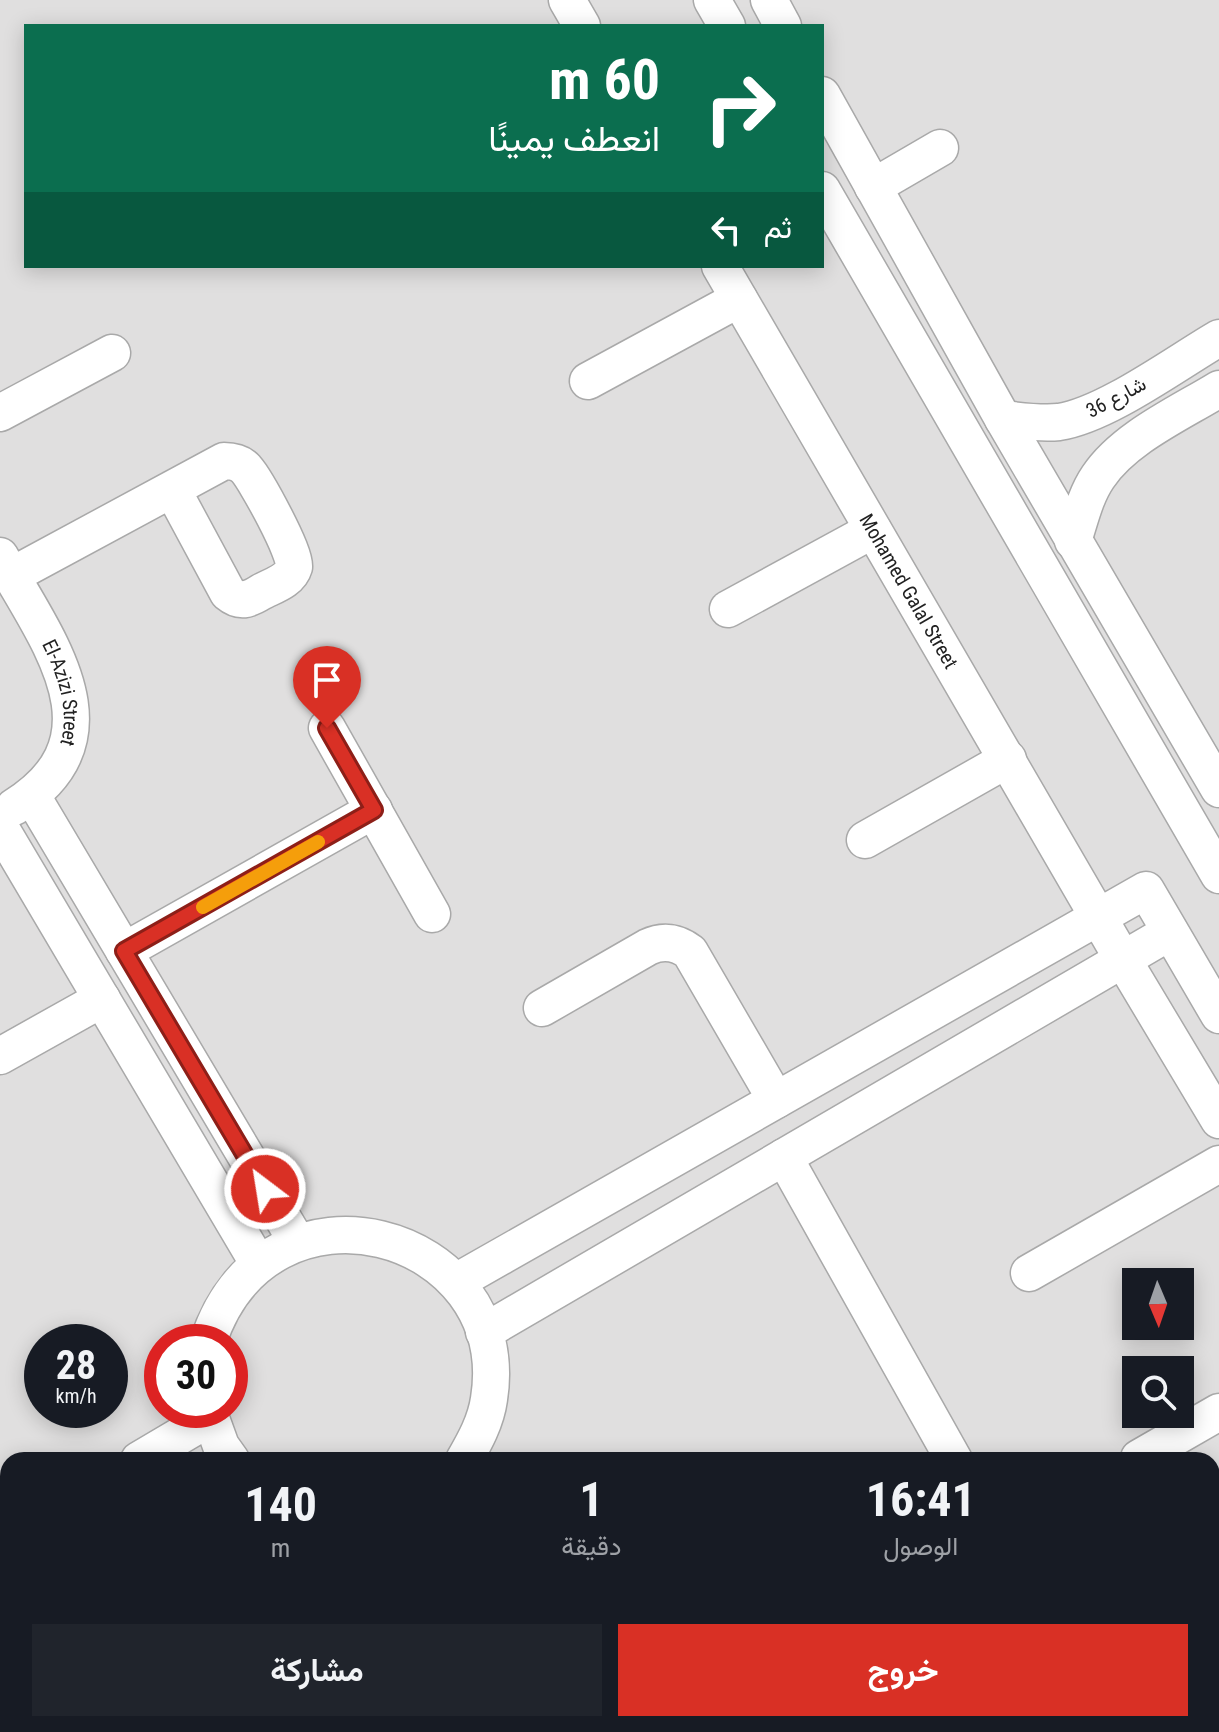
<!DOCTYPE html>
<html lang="ar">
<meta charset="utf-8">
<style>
:root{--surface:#171b24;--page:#20242c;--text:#f1f3f6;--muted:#9ea1a6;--accent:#d93025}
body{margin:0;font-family:"Roboto Condensed",Vazirmatn,sans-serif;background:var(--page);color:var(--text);direction:rtl;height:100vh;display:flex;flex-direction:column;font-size:30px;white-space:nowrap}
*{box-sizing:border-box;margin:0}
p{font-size:26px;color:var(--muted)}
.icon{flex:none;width:44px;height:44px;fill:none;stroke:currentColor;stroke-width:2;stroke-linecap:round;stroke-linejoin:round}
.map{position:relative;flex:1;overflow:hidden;direction:ltr}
.panel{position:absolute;left:0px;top:1452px;width:1220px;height:280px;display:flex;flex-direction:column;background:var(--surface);border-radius:24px 24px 0 0;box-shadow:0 4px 20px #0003;direction:rtl}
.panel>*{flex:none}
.banner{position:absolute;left:24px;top:24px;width:800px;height:244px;border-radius:0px;box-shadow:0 4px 20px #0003;direction:rtl;background:#0b6e4f;color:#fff;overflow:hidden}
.needle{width:52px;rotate:178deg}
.tools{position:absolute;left:1122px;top:1268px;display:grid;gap:16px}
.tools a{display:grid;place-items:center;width:72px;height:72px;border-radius:0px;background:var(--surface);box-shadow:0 4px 20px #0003;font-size:40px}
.speed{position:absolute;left:24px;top:1324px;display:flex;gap:16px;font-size:40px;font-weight:700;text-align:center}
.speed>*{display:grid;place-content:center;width:104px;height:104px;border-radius:50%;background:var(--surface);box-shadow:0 4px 20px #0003;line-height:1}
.speed small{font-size:20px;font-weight:400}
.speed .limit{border:12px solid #d22;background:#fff;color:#111}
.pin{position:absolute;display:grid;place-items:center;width:68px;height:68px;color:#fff;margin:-82px -34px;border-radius:50% 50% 50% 0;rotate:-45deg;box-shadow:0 0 8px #0007}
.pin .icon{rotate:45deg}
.me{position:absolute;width:88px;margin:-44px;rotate:329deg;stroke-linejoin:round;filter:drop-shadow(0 0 6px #0008)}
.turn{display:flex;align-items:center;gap:28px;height:168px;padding:0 32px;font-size:36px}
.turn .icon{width:104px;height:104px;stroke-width:2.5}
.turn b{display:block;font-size:56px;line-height:68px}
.then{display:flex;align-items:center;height:76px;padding:0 32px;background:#0003;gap:16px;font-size:30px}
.eta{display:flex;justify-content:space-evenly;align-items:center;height:136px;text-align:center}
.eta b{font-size:48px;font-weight:700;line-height:56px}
.cta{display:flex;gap:16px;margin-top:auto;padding:16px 32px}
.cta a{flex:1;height:92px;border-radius:0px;background:var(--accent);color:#fff;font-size:32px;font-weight:700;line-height:92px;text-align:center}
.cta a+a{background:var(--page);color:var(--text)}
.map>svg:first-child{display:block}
.residential{fill:#e0dfdf;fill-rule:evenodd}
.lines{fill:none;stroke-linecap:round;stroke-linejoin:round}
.minor-casing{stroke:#a9a9a9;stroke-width:39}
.minor{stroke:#fff;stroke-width:36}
.route-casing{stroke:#8d1f18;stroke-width:20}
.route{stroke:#d93025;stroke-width:14}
.slow{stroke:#f59e0b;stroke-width:14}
.labels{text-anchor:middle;stroke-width:8;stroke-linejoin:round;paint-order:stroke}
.street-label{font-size:20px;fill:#222;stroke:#fff}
</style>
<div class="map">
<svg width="1219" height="1732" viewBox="0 0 1219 1732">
<rect width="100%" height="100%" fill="#f2efe9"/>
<path class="residential" d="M0,0H1219V1732H0ZM26,26H822V266H26ZM1136,1282H1180V1326H1136ZM42,1342H110V1410H42ZM162,1342H230V1410H162ZM1136,1370H1180V1414H1136ZM8,1460H1212V1724H8Z"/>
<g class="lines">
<g class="minor-casing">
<g id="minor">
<path d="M567,0L582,26"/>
<path d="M712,0L727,26"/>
<path d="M769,0L783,26"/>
<path d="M822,95L1003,419L1219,789"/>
<path d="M873,187L940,148"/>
<path d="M822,190L1219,875"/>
<path id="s1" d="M720,266L1122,958L1219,1120"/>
<path d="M588,381L739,299"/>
<path d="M0,413L112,353"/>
<path d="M1003,419C1021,421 1040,424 1059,422C1106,415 1176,363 1219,338"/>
<path d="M1073,541C1080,520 1085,496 1098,477C1124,438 1180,413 1219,389"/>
<path id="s2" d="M0,556C46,639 126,737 14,807"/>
<path d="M11,576L224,461C232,461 240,462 246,469C256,480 297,555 294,567C290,581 272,586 261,592C248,600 240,603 228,593L172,489"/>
<path d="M728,609L873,530"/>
<path d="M327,728L432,914"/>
<path d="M32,796L297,1242"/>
<path d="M0,827L258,1263"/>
<path d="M865,840L1008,759"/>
<path d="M124,951L374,810"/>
<path d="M542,1008L648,947C663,940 677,942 690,952L776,1100"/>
<path d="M0,1056L102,999"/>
<path d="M784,1157L954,1460"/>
<path d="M1029,1273L1219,1164"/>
<path d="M456,1282L1146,890L1219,1015"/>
<path d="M484,1332L1170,932"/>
<path d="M208,1342C267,1161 516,1230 489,1399C486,1421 475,1441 464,1460"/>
<path d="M208,1410L221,1446L231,1460"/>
<path d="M1139,1458L1219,1412"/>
<path d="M139,1460L210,1418"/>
<path d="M0,1542L8,1537"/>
<path d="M0,1604L8,1599"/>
<path d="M0,1713L10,1732"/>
<path d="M517,1724L522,1732"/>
<path d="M575,1724L579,1732"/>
<path d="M431,1732L445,1724"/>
<path d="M738,1732L742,1730"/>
</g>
</g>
<use href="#minor" class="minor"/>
</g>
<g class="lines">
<g class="route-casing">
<path id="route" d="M265,1189L124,951L374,810L327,728"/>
</g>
<use href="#route" class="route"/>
<path class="slow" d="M203,907L318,842"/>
</g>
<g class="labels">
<g class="street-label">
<text transform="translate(1116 397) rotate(-28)" y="7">شارع 36</text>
<text dy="7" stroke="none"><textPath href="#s1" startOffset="376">Mohamed Galal Street</textPath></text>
<text dy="7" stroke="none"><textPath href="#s2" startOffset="152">El-Azizi Street</textPath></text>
</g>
</g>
</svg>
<div class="tools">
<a><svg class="needle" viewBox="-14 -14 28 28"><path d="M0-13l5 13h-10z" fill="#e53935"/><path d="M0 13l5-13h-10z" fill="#9ea1a6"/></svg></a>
<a><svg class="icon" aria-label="search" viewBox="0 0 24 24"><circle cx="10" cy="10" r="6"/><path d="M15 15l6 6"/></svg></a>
</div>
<div class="speed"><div>28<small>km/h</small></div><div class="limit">30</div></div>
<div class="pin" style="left:327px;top:728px;background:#d93025"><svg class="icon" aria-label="arrive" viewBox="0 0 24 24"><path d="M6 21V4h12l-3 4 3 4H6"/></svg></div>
<svg class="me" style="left:265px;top:1189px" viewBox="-20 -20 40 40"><circle r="17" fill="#d93025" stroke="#fff" stroke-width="3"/><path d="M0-11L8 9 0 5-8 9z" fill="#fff"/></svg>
<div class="banner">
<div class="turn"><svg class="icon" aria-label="right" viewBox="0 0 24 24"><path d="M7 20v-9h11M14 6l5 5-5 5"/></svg><div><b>60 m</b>انعطف يمينًا</div></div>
<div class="then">ثم<svg class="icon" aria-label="left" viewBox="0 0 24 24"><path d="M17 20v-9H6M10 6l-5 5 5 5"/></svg></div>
</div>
<section class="panel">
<div class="eta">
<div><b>16:41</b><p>الوصول</p></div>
<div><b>1</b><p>دقيقة</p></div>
<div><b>140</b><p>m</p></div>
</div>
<div class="cta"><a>خروج</a><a>مشاركة</a></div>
</section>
</div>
